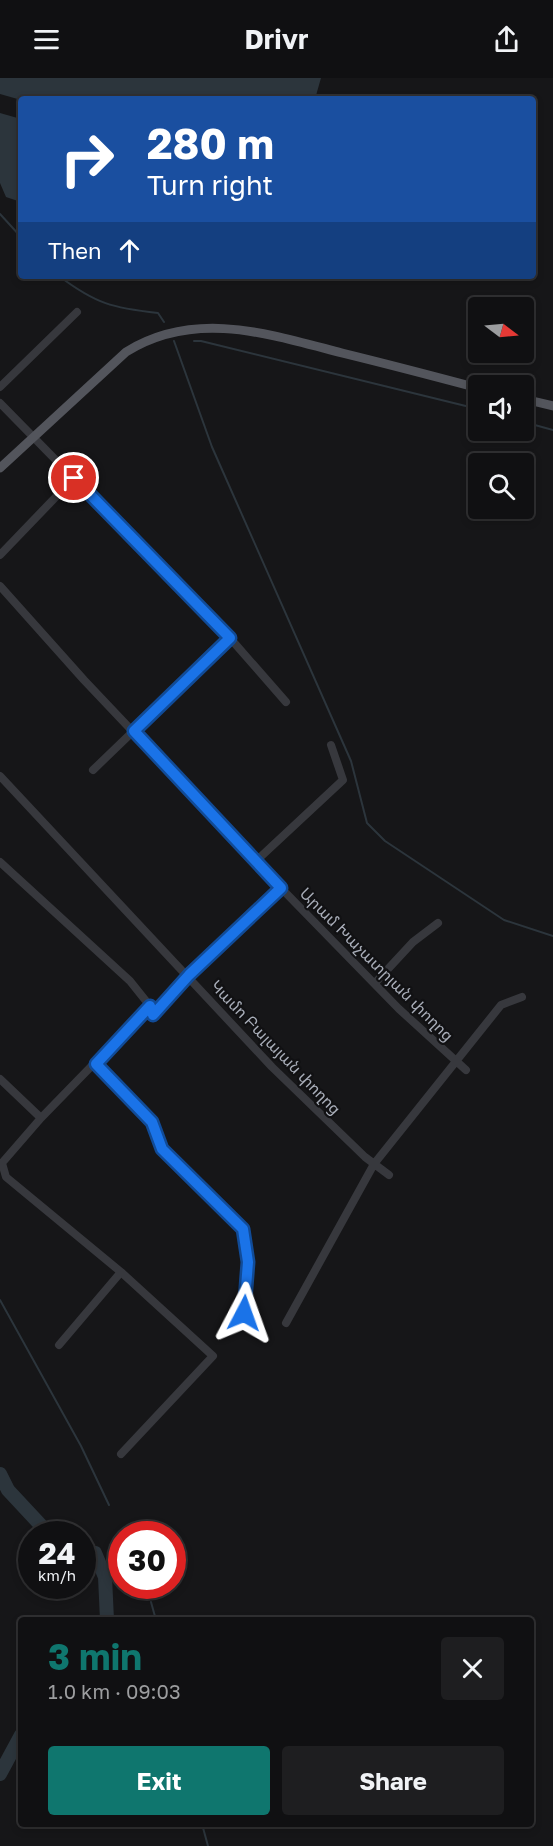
<!DOCTYPE html>
<meta charset="utf-8">
<style>
:root{--surface:#101012;--page:#1e1e20;--text:#f1f3f6;--muted:#9c9d9f;--line:#303032;--accent:#0f766e}
body{margin:0;font-family:"Golos Text","Noto Sans Armenian",sans-serif;background:var(--page);color:var(--text);height:100vh;display:flex;flex-direction:column;font-size:22px;white-space:nowrap}
*{box-sizing:border-box;margin:0}
p{font-size:20px;color:var(--muted)}
.icon{flex:none;width:33px;height:33px;fill:none;stroke:currentColor;stroke-width:2;stroke-linecap:round;stroke-linejoin:round}
.map{position:relative;flex:1;overflow:hidden}
.details{position:absolute;left:18px;top:1539px;width:516px;height:210px;display:flex;flex-direction:column;background:var(--surface);border-radius:6px;box-shadow:0 3px 9px #0003,0 0 0 2px var(--line)}
.details>*{flex:none}
.top-card{position:absolute;left:18px;top:18px;width:518px;height:183px;border-radius:6px;box-shadow:0 3px 9px #0003,0 0 0 2px var(--line);background:#1a4fa0;color:#fff;overflow:hidden}
.needle{width:39px;rotate:106deg}
.buttons{position:absolute;left:468px;top:219px;display:grid;gap:12px}
.buttons a{display:grid;place-items:center;width:66px;height:66px;border-radius:6px;background:var(--surface);box-shadow:0 3px 9px #0003,0 0 0 2px var(--line);font-size:30px}
.speed{position:absolute;left:18px;top:1443px;display:flex;gap:12px;font-size:30px;font-weight:700;text-align:center}
.speed>*{display:grid;place-content:center;width:78px;height:78px;border-radius:50%;background:var(--surface);box-shadow:0 3px 9px #0003,0 0 0 2px var(--line);line-height:1}
.speed small{font-size:15px;font-weight:400}
.speed .limit{border:9px solid #d22;background:#fff;color:#111}
.pin{position:absolute;display:grid;place-items:center;width:51px;height:51px;color:#fff;margin:-26px;border:3px solid #fff;border-radius:50%;box-shadow:0 2px 6px #0007}
.me{position:absolute;width:66px;margin:-33px;rotate:4deg;stroke-linejoin:round;filter:drop-shadow(0 0 4px #0008)}
.turn{display:flex;align-items:center;gap:21px;height:126px;padding:0 30px;font-size:27px}
.turn .icon{width:78px;height:78px;stroke-width:2.5}
.turn b{display:block;font-size:42px;line-height:51px}
.then{display:flex;align-items:center;height:57px;padding:0 30px;background:#0003;gap:12px;font-size:22px}
.round{display:grid;place-items:center;flex:none;width:63px;height:63px;border-radius:6px;background:var(--page)}
.headline{display:flex;align-items:center;justify-content:space-between;height:102px;padding:0 30px}
h1{font-size:36px;font-weight:700;line-height:45px;color:var(--accent)}
.action{display:flex;gap:12px;margin-top:auto;padding:12px 30px}
.action a{flex:1;height:69px;border-radius:6px;background:var(--accent);color:#fff;font-size:24px;font-weight:700;line-height:69px;text-align:center}
.action a+a{background:var(--page);color:var(--text)}
header{display:flex;justify-content:space-between;align-items:center;height:78px;padding:0 30px;background:var(--surface);font-size:27px;font-weight:700}
.map>svg:first-child{display:block}
.water{fill:#2c353c}
.lines{fill:none;stroke-linecap:round;stroke-linejoin:round}
.stream{stroke:#2c353c;stroke-width:2}
.river{stroke:#2c353c;stroke-width:14}
.minor{stroke:#37383d;stroke-width:8}
.major{stroke:#53555c;stroke-width:9}
.route-casing{stroke:#114b97;stroke-width:15}
.route{stroke:#1a73e8;stroke-width:10}
.labels{text-anchor:middle;stroke-width:4.5;stroke-linejoin:round;paint-order:stroke}
.street-label{font-size:16px;fill:#a8adb8;stroke:#111113}
</style>
<header><svg class="icon" aria-label="menu" viewBox="0 0 24 24"><path d="M4 6h16M4 12h16M4 18h16"/></svg>Drivr<svg class="icon" aria-label="share" viewBox="0 0 24 24"><path d="M12 15V3M7 8l5-5 5 5M5 13v7h14v-7"/></svg></header>
<div class="map">
<svg width="553" height="1768" viewBox="0 0 553 1768">
<rect width="100%" height="100%" fill="#161618"/>
<path class="water" d="M0,0H321L315,21H35L24,18L21,22L0,16Z
M0,35L21,41V124L6,119L0,105Z"/>
<g class="lines">
<path class="stream" d="M0,136L21,159
M59,198C96,226 113,230 158,235L164,244
M174,263L212,369L351,683L367,745L385,763L504,842L553,858
M194,263H201L478,331
M524,344L553,352
M0,1222L81,1368L109,1427
M151,1524L156,1542
M202,1746L208,1768"/>
<path class="river" d="M0,1396L8,1412L49,1456
M82,1473L95,1475L105,1499L107,1542
M0,1696L21,1657"/>
<path class="minor" d="M0,309L77,234
M0,325L230,560L286,624
M0,477L74,400
M0,508L84,602L281,810L399,931L466,992
M93,692L230,560
M0,698L272,989L365,1079L389,1097
M256,783L343,702L331,667
M0,784L130,903L150,928L41,1040L2,1085L6,1099L121,1194L213,1278L121,1376
M375,905L413,864L438,845
M150,928L153,937L189,897L281,810
M96,985L152,1044L162,1071L243,1151L248,1184L244,1235
M0,1001L41,1040
M286,1245L374,1086L501,927L522,919
M59,1267L121,1194"/>
<path class="major" d="M524,321L553,328
M0,390L126,274C195,231 269,256 342,275C387,286 433,298 478,310"/>
</g>
<g class="lines">
<g class="route-casing">
<path id="route" d="M74,400L230,560L134,653L281,810L189,897L153,937L150,928L96,986L152,1044L162,1071L243,1151L248,1184L244,1235"/>
</g>
<use href="#route" class="route"/>
</g>
<g class="labels">
<g class="street-label">
<text transform="translate(377 886) rotate(45)" y="6">Արամ Խաչատրյան փողոց</text>
<text transform="translate(276 969) rotate(46)" y="6">Կամո Բալայան փողոց</text>
</g>
</g>
</svg>
<div class="buttons">
<a><svg class="needle" viewBox="-14 -14 28 28"><path d="M0-13l5 13h-10z" fill="#e53935"/><path d="M0 13l5-13h-10z" fill="#9c9d9f"/></svg></a>
<a><svg class="icon" aria-label="sound" viewBox="0 0 24 24"><path d="M4 9h4l5-4v14l-5-4H4zM17 9q2 3 0 6"/></svg></a>
<a><svg class="icon" aria-label="search" viewBox="0 0 24 24"><circle cx="10" cy="10" r="6"/><path d="M15 15l6 6"/></svg></a>
</div>
<div class="speed"><div>24<small>km/h</small></div><div class="limit">30</div></div>
<div class="pin" style="left:74px;top:400px;background:#d93025"><svg class="icon" aria-label="arrive" viewBox="0 0 24 24"><path d="M6 21V4h12l-3 4 3 4H6"/></svg></div>
<svg class="me" style="left:244px;top:1235px" viewBox="-20 -20 40 40"><path d="M0-17L14 15 0 8-14 15z" fill="#1a73e8" stroke="#fff" stroke-width="4"/></svg>
<div class="top-card">
<div class="turn"><svg class="icon" aria-label="right" viewBox="0 0 24 24"><path d="M7 20v-9h11M14 6l5 5-5 5"/></svg><div><b>280 m</b>Turn right</div></div>
<div class="then">Then<svg class="icon" aria-label="ahead" viewBox="0 0 24 24"><path d="M12 20V5M6 11l6-6 6 6"/></svg></div>
</div>
<section class="details">
<div class="headline"><div><h1>3 min</h1><p>1.0 km · 09:03</p></div><a class="round"><svg class="icon" aria-label="close" viewBox="0 0 24 24"><path d="M6 6l12 12M18 6L6 18"/></svg></a></div>
<div class="action"><a>Exit</a><a>Share</a></div>
</section>
</div>
